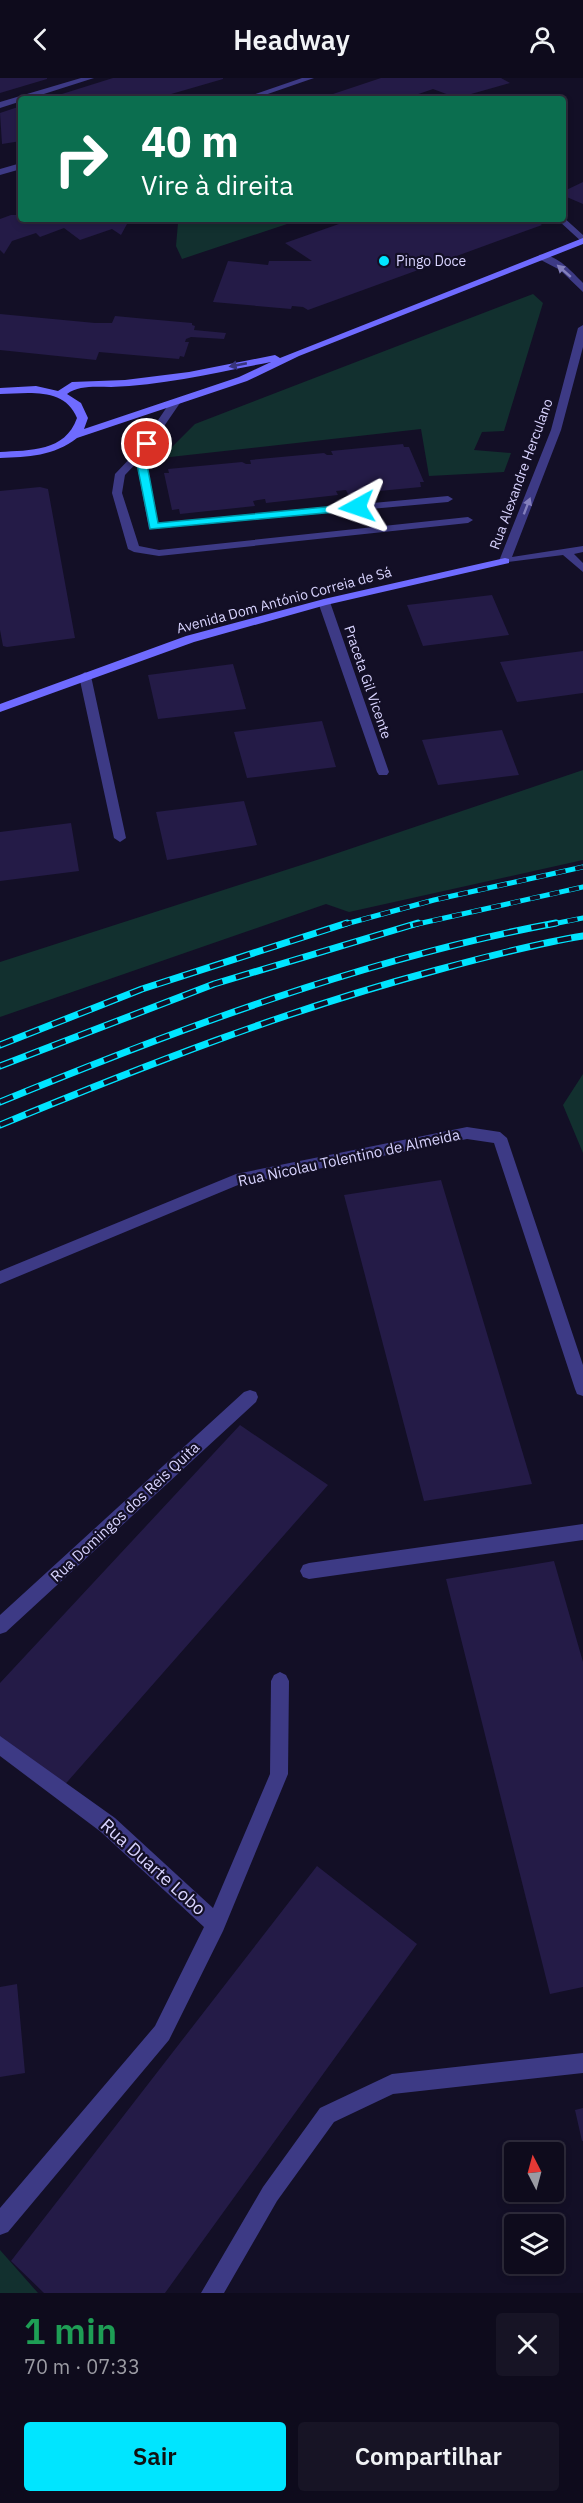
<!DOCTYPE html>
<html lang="pt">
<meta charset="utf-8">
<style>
:root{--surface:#0e0b1c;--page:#171425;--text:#f1f3f6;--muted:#9b9ba3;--line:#2e2b3b;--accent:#00e5ff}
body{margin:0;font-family:"IBM Plex Sans",sans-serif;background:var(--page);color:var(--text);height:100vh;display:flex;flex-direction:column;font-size:22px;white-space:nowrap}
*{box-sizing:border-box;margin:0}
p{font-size:20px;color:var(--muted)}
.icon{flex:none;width:33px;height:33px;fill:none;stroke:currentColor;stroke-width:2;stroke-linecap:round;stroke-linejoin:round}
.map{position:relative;height:2215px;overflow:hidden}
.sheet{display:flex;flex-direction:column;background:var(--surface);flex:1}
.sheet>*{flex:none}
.top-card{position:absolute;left:18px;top:18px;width:548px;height:126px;border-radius:6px;box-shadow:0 3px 9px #0003,0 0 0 2px var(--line);background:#0b6e4f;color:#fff;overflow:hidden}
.needle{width:39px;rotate:354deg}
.tools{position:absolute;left:504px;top:2064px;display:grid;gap:12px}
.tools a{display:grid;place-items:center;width:60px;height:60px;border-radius:6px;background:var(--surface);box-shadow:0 3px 9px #0003,0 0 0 2px var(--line);font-size:30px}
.pin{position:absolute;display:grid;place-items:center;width:51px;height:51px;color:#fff;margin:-26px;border:3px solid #fff;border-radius:50%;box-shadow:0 2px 6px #0007}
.me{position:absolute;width:66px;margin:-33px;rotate:265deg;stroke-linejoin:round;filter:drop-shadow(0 0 4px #0008)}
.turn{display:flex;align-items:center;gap:21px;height:126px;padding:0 24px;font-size:27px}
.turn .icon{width:78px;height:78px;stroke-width:2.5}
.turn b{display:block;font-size:42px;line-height:51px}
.round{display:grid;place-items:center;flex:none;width:63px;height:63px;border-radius:6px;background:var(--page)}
.summary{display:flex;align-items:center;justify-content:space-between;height:102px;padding:0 24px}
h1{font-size:36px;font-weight:600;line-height:45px;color:#1e9e55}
.cta{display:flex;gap:12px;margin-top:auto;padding:12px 24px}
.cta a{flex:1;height:69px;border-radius:6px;background:var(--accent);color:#111;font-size:24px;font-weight:600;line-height:69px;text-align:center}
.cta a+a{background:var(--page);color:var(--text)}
header{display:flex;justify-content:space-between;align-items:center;height:78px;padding:0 24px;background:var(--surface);font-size:27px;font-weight:600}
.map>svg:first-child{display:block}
.green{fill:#12302f}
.building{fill:#241b47}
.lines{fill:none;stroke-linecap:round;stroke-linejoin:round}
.lane{fill:#3d3a85;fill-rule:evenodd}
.street{fill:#3d3a85;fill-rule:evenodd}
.secondary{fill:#6f6bff;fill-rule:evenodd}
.rail-far1-casing{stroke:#00e5ff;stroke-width:5}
.rail-casing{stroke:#00e5ff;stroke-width:7}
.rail-far1{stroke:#130f26;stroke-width:4;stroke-dasharray:10;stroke-linecap:butt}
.rail{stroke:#130f26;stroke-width:4.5;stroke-dasharray:14;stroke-linecap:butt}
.oneway{fill:#837fbc}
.oneway2{fill:#38347d}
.route{fill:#00e5ff;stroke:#0095a6;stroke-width:1.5}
.poi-dot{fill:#00e5ff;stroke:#130f26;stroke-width:2}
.labels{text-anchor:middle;stroke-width:4.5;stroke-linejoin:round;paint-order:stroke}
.far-poi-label{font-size:14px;fill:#d9d4ff;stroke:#130f26;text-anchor:start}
.far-street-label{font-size:14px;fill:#d9d4ff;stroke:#130f26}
.street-label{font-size:15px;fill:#d9d4ff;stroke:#130f26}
.near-street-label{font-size:18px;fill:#d9d4ff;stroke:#130f26}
</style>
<header><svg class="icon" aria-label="back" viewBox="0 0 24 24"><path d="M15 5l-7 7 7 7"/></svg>Headway<svg class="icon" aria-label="person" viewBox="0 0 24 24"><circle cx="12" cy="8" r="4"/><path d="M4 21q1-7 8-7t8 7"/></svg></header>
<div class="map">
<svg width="583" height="2215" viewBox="0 0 583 2215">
<rect width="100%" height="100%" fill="#130f26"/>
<path class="green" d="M172,141H302L182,181L176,168L178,145Z
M533,216L543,225L504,353L482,354L474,372L511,375L504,394L429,398L421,351L161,380L195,346Z
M583,692V782L349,834L326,826L0,939V884L323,780Z
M583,996V1075L563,1027Z
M0,2172L38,2215H0Z"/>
<path class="building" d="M0,0H47V1L0,15Z
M113,0H223V1L154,21H46Z
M381,0H501L510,5L457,20L433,11L404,21H318Z
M21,28V63L2,66L0,35Z
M583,104V126L562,117V114Z
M11,137H21V141H140L127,146L121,157L112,151L80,162L64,150L40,159L36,155L12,163L4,176L0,172V141Z
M353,141H533L542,147L308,232L303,229L292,228L291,231L213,224L228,183L268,187L269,183H312L285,165Z
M0,236L95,245H112L115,238L147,241L192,245V247L195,248L194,252L226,255L224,261L191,259L186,261L185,264H189L184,279L180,278L179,281L99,274L96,282L0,272Z
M403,366L404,369H409L424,404H420L421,409L348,416L346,412L336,413L338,417L266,425L265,421L258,422L253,423L255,428L180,436L179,431L172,432L164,395H169L168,391L242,384L246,386H251L250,382L324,375L327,377H333L331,373Z
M40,409L48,411L75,560L7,569L3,568L0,552V413Z
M492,517L509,557L423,568L407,527Z
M583,573V615L517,624L500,584Z
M233,586L246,631L158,641L148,597Z
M322,643L336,689L247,700L234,654Z
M502,652L519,697L438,707L422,662Z
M244,723L257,767L167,782L156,734Z
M71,745L79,793L0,803V754Z
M441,1102L532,1406L424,1423L344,1117Z
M240,1347L328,1407L61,1711L0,1661V1605Z
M554,1483L583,1584V1909L550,1916L446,1501Z
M317,1788L417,1866L165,2215H44L11,2183Z
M17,1906L25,1995L0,1999V1909Z
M583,2030V2063H582L575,2032Z"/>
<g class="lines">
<path class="lane" d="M562,138L583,157V165L559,143L557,141H562Z
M136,374L145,376L125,397L122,415L139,468L159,472L468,439L473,442L468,445L159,478L134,474L128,471L112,415L115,396Z"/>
<path class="street" d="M81,0H94L0,30V24Z
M302,0H314L253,21H241Z
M21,85V91L0,97V91Z
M539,177C556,175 572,194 583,205V214L560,192L539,181Z
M583,247V269L561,352L512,479L583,468V474L574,476L583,485V494L563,477L501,485L499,483L551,352L578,250Z
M175,322L180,325L145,376L158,445L448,418L453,421L448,424L149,451L135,376L171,323Z
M324,521L330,524L389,694L387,697H379L377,694L318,524Z
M85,594L91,598L126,760L120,764L114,760L79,598Z
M467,1049L500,1054L507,1060L583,1287V1318L577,1316L575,1311L494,1065L467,1061L238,1107L0,1206V1193L236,1096Z
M250,1312L256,1314L258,1319L256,1324L6,1554L0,1556V1537L244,1314Z
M583,1446V1462L309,1501L303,1499L300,1493L303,1487L309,1485Z
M280,1594L286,1597L289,1603L288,1696L223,1853L169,1962L8,2154L0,2157V2130L155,1948L204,1849L101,1754L0,1678V1658L115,1740L213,1830L270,1696L271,1603L274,1597Z
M583,1975V1995L393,2016L334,2044L277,2123L224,2215H201L263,2109L320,2030L392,1996Z"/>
<path class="secondary" d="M583,160V166L299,278L247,303L77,360C54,378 28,379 0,380V374C30,372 65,374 77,340C65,309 28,315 0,316V310L36,308L58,313L72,304L125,302L189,294L275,277L280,280ZM271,284L239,299L84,351L88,340L81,325L67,316C79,307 96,309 111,309C165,307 218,294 271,284Z
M505,480L509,481V485L326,527L194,564L0,634V626L186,558L324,521Z"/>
<g class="rail-far1-casing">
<path id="rail-far1" d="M342,847L434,822L583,789
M413,847L583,809
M548,847L583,840"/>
</g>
<g class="rail-casing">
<path id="rail" d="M0,967L142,911L347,845
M0,988L214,906L418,845
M0,1024C181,950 363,881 556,845
M0,1047C143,988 287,932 437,892C485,879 534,866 583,858"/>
</g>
<use href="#rail-far1" class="rail-far1"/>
<use href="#rail" class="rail"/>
</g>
<defs><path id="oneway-solid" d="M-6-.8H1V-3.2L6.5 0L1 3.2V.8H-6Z" transform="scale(1.5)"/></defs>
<g class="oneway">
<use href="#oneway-solid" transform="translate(564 193) rotate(-139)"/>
<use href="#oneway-solid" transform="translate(527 428) rotate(-69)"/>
</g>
<use class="oneway2" href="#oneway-solid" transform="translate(238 287) rotate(169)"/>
<path class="route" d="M147,363L152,366L145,376L158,445L357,426L362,429L357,432L150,451L135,376Z"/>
<circle class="poi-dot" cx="384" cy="183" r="6"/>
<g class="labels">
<g class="far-poi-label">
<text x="396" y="188">Pingo Doce</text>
</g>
<g class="far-street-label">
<text transform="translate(521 396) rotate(-70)" y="5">Rua Alexandre Herculano</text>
<text transform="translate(284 522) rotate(-15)" y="5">Avenida Dom António Correia de Sá</text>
<text transform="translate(368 604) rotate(71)" y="5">Praceta Gil Vicente</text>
</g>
<g class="street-label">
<text transform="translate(349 1080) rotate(-12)" y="5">Rua Nicolau Tolentino de Almeida</text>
<text transform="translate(125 1434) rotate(-43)" y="5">Rua Domingos dos Reis Quita</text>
</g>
<g class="near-street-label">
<text transform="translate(153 1789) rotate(42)" y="6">Rua Duarte Lobo</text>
</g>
</g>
</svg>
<div class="tools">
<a><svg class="needle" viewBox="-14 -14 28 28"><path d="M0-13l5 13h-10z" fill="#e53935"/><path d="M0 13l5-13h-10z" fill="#9b9ba3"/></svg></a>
<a><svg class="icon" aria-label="layers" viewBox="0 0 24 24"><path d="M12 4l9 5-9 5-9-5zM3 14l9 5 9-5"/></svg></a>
</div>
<div class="pin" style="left:147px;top:366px;background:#d93025"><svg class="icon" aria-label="arrive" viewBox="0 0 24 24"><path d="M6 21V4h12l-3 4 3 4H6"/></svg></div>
<svg class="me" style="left:357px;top:429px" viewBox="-20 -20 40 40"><path d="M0-17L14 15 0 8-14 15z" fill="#00e5ff" stroke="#fff" stroke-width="4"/></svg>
<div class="top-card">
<div class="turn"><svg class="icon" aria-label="right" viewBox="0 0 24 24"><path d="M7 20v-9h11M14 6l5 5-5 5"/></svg><div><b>40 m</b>Vire à direita</div></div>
</div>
</div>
<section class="sheet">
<div class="summary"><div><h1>1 min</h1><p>70 m · 07:33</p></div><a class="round"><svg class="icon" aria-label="close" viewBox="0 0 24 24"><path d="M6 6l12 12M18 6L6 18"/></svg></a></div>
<div class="cta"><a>Sair</a><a>Compartilhar</a></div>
</section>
